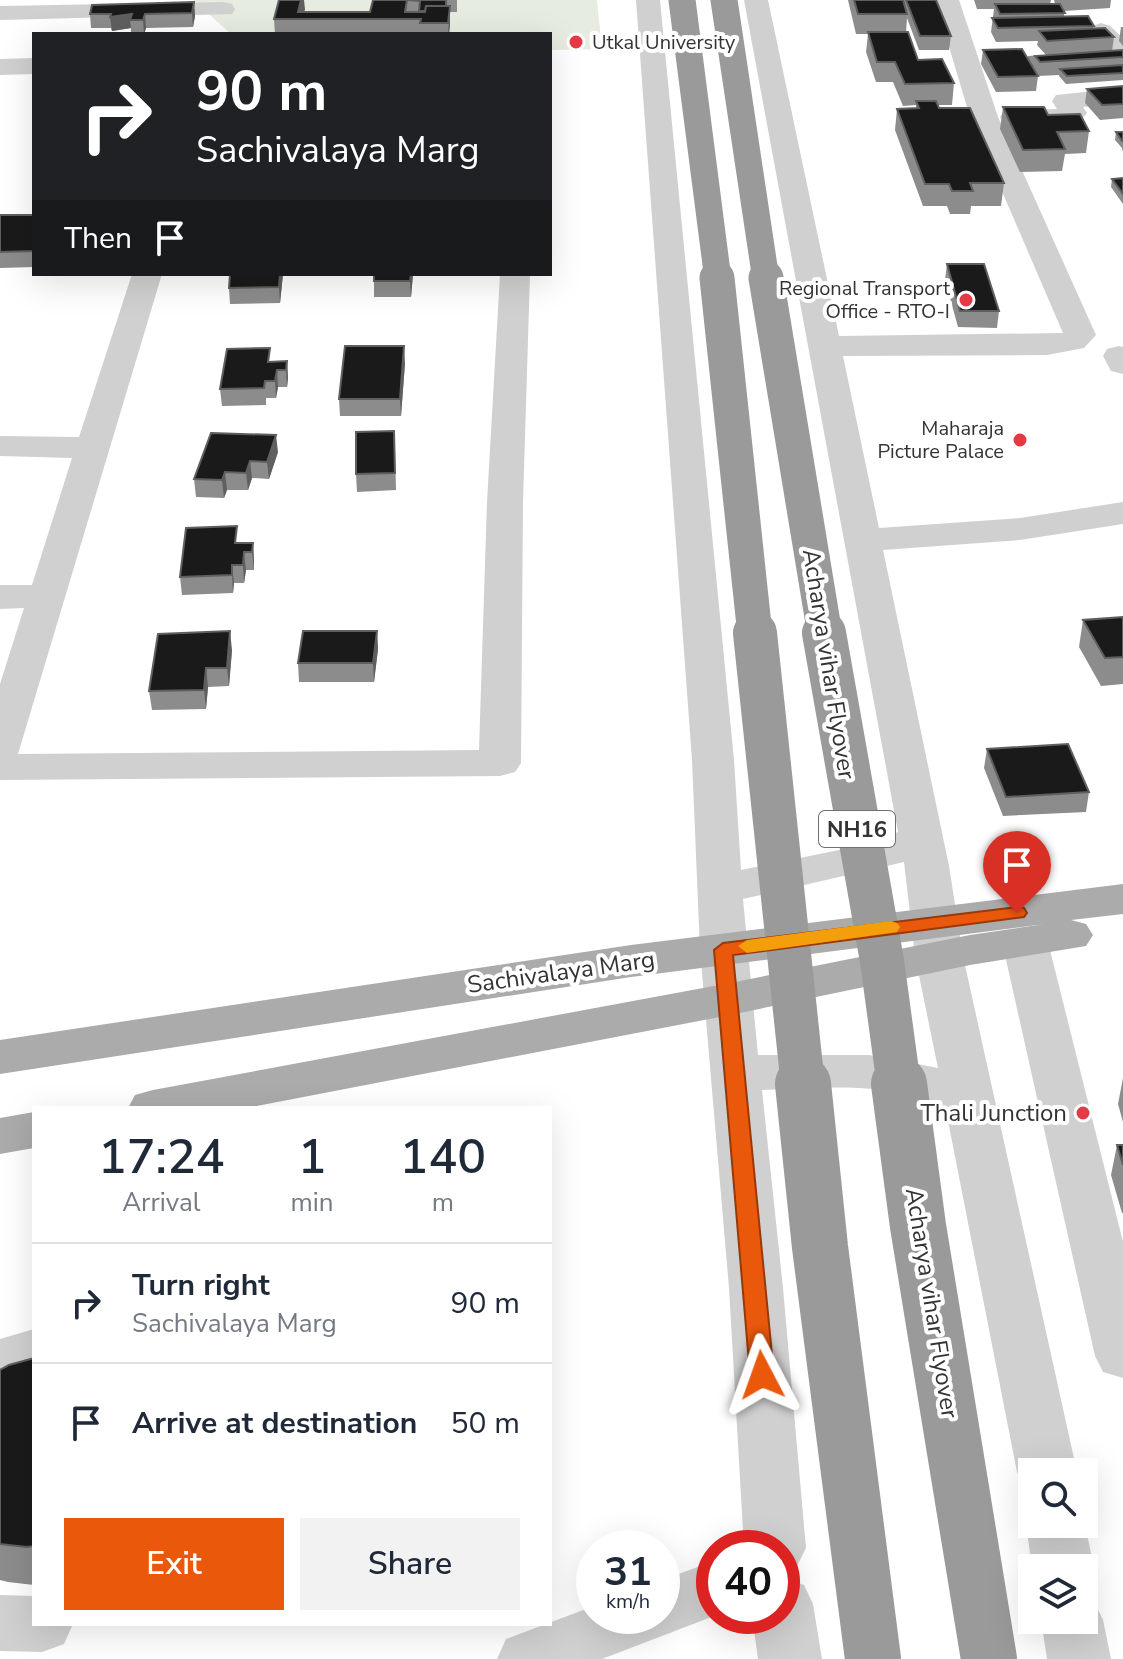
<!DOCTYPE html>
<style>
:root{--surface:#fff;--page:#f2f2f3;--text:#1f2937;--muted:#747a83;--line:#e0e1e3;--accent:#ea580c}
body{margin:0;font-family:"Nunito Sans",sans-serif;background:var(--page);color:var(--text);height:100vh;display:flex;flex-direction:column;font-size:30px;white-space:nowrap}
*{box-sizing:border-box;margin:0}
p{font-size:26px;color:var(--muted)}
.icon{flex:none;width:44px;height:44px;fill:none;stroke:currentColor;stroke-width:2;stroke-linecap:round;stroke-linejoin:round}
.map{position:relative;flex:1;overflow:hidden}
.details{position:absolute;left:32px;top:1106px;width:520px;height:520px;display:flex;flex-direction:column;background:var(--surface);border-radius:0px;box-shadow:0 8px 32px #0002}
.details>*{flex:none}
.hud{position:absolute;left:32px;top:32px;width:520px;height:244px;border-radius:0px;box-shadow:0 8px 32px #0002;background:#202124;color:#fff;overflow:hidden}
.buttons{position:absolute;left:1018px;top:1458px;display:grid;gap:16px}
.buttons a{display:grid;place-items:center;width:80px;height:80px;border-radius:0px;background:var(--surface);box-shadow:0 8px 32px #0002;font-size:40px}
.speed{position:absolute;left:576px;top:1530px;display:flex;gap:16px;font-size:40px;font-weight:700;text-align:center}
.speed>*{display:grid;place-content:center;width:104px;height:104px;border-radius:50%;background:var(--surface);box-shadow:0 8px 32px #0002;line-height:1}
.speed small{font-size:20px;font-weight:400}
.speed .limit{border:12px solid #d22;background:#fff;color:#111}
.pin{position:absolute;display:grid;place-items:center;width:68px;height:68px;color:#fff;margin:-82px -34px;border-radius:50% 50% 50% 0;rotate:-45deg;box-shadow:0 0 8px #0007}
.pin .icon{rotate:45deg}
.me{position:absolute;width:88px;margin:-44px;rotate:356deg;stroke-linejoin:round;filter:drop-shadow(0 0 6px #0008)}
.turn{display:flex;align-items:center;gap:28px;height:168px;padding:0 32px;font-size:36px}
.turn .icon{width:104px;height:104px;stroke-width:2.5}
.turn b{display:block;font-size:56px;line-height:68px}
.then{display:flex;align-items:center;height:76px;padding:0 32px;background:#0003;gap:16px;font-size:30px}
.eta{display:flex;justify-content:space-evenly;align-items:center;height:136px;text-align:center}
.eta b{font-size:48px;font-weight:600;line-height:56px}
.cta{display:flex;gap:16px;margin-top:auto;padding:16px 32px}
.cta a{flex:1;height:92px;border-radius:0px;background:var(--accent);color:#fff;font-size:32px;font-weight:600;line-height:92px;text-align:center}
.cta a+a{background:var(--page);color:var(--text)}
ul{padding:0;list-style:none}
li{display:flex;align-items:center;gap:24px;height:120px;padding:0 32px;border-top:2px solid var(--line)}
li div{flex:1}
li b{display:block;font-size:30px}
li em{font-style:normal}
.map>svg:first-child{display:block}
.green{fill:#e6ecdf}
.lines{fill:none;stroke-linecap:round;stroke-linejoin:round}
.minor{fill:#d0d0d0;fill-rule:evenodd}
.major{fill:#ababab;fill-rule:evenodd}
.highway-bridge-far3{stroke:#9a9a9a;stroke-width:27}
.highway-bridge-far2{stroke:#9a9a9a;stroke-width:35}
.highway-bridge-far1{stroke:#9a9a9a;stroke-width:44}
.highway-bridge{stroke:#9a9a9a;stroke-width:56}
.wall{fill:#8c8c8c}
.shaded-wall{fill:#5f5f5f}
.building{fill:#1a1a1a;stroke:#5f5f5f;stroke-width:2}
.route{fill:#ea580c;stroke:#983908;stroke-width:2}
.slow{fill:#f59e0b}
.poi-dot{fill:#e63946;stroke:#fff;stroke-width:3}
.labels{text-anchor:middle;stroke-width:8;stroke-linejoin:round;paint-order:stroke}
.far-poi-label{font-size:20px;fill:#333;stroke:#fff;text-anchor:end}
.shield{fill:#fff;stroke:#707070;stroke-width:2}
.shield-label{font-size:22px;font-weight:bold;fill:#333}
.street-label{font-size:24px;fill:#333;stroke:#fff}
.poi-label{font-size:24px;fill:#333;stroke:#fff;text-anchor:end}
</style>
<div class="map">
<svg width="1123" height="1659" viewBox="0 0 1123 1659">
<rect width="100%" height="100%" fill="#fff"/>
<path class="green" d="M193,0H597L602,49L550,50V34H231Z"/>
<g class="lines">
<path class="minor" d="M636,0H660L734,760L741,870L873,843L898,832L744,0H768L839,336L1063,333L970,117L935,0H959L998,117L1096,335L1084,348L1047,355L843,356L879,528L1020,518L1123,502V524L1020,540L883,550L949,866L963,956L1077,1472H1032V1491L1026,1489L1017,1472L949,1126C942,1117 933,1106 922,1100C888,1082 802,1088 762,1090L783,1288L806,1548L797,1566L782,1572V1548H744L729,1288L700,950L692,760ZM904,862L915,956L938,1068L869,1055H758L743,899Z
M223,2L232,4L235,9L232,14L0,20V6Z
M1101,23L1110,26L1123,38V60L1114,57L1088,31L1092,26Z
M34,58V74L0,75V59Z
M1123,88V104L1083,107L1087,113C1073,133 1025,128 1004,123L1000,117L1004,111L1057,109L1052,101L1056,95Z
M132,274H162L18,754L479,750L487,502L500,274H530L523,502L521,763L515,772L500,776L0,780V684L24,608L0,609V585H32L72,458L0,456V436L79,437Z
M1119,346L1123,347V374L1111,371L1103,356L1107,349Z
M1025,927L1041,931L1048,942L1123,1242V1378L1103,1372L1095,1356L1002,942L1009,931Z
M34,1329V1373L0,1383V1339Z
M1032,1511V1524H1084V1519L1094,1568L1085,1587L1084,1568H1032L1026,1524Z
M714,1561V1616L602,1659H497L506,1639L594,1606V1616H662V1580Z
M782,1577L804,1585L813,1604L822,1659H758L752,1616H782Z
M0,1595L34,1596V1624H73L64,1644L42,1652L0,1651Z
M1084,1597L1094,1601L1103,1620L1111,1659H1047L1041,1620H1084Z"/>
<path class="major" d="M1123,884V914L1071,920L1086,924L1093,935L1086,946L970,965L730,1015L246,1108H128L135,1095L153,1090L730,983L970,935L1045,924L631,977L0,1074V1040L631,945Z
M34,1112V1148L0,1154V1118Z"/>
<path class="highway-bridge-far3" d="M682,0L718,280
M724,0L766,280"/>
<path class="highway-bridge-far2" d="M717,278L755,635
M766,278L825,635"/>
<path class="highway-bridge-far1" d="M755,633L803,1086
M824,633L882,961L899,1086"/>
<path class="highway-bridge" d="M803,1084L820,1247L873,1659
M899,1084L918,1226L989,1659"/>
</g>
<path class="wall" d="M373,0H457V12H450L449,34H275L274,19L305,9L304,12H370Z
M848,0H936L951,36L949,50H919L907,18L906,32L918,60L954,83L952,105H937L939,108L1004,183L1001,206H971L970,214H950L947,206H923L895,130L897,109H916V105L903,106L893,82H876L866,52L868,34H856Z
M974,0H1051L1050,4H1055L1054,0H1111L1110,8L1064,11V16L1094,26L1093,28L1114,37L1112,51L1046,55L1037,45L1038,41L996,42L991,32L994,9H977Z
M194,2L195,16L193,27L146,28L144,34H131V28L112,31L111,28H91L90,14Z
M1121,27H1123V46L1119,41Z
M983,50L1028,59V56L1123,50V80L1066,84L1059,76V75L1038,76L1036,91L996,92L981,64Z
M1123,86V118L1100,120L1085,103L1087,89Z
M1003,107L1089,131L1086,153L1065,154L1062,171L1020,172L1000,129Z
M1116,132H1123V152L1122,148L1115,140Z
M1123,178V204L1111,187L1112,179Z
M0,215H34V267L0,268Z
M947,264L999,311L997,328L958,327L945,280Z
M283,274L280,303L230,304L229,288Z
M374,274H413L411,297H374Z
M287,361L288,378L287,387H278L276,398H266V405L222,406L220,389L271,362Z
M405,363L401,416H340L339,399Z
M395,449L396,490L357,492L356,474Z
M278,452L269,479L252,478L248,490H227L224,498L196,497L194,479Z
M238,543H253L254,561V570H246L244,583H234L233,593L182,595L180,577Z
M1123,617V684L1101,686L1079,647L1083,620Z
M377,631L378,649L374,682H299L298,663Z
M232,650L229,686L208,687L206,709L152,710L149,691Z
M987,749L1089,792L1086,812L1003,816L984,768Z
M1123,1078V1122L1118,1104Z
M1117,1145H1123V1213H1122L1111,1175Z
M34,1358V1585L8,1582L0,1580V1370Z"/>
<path class="shaded-wall" d="M301,0H304L305,9L302,19L298,12Z
M194,2L195,16L193,27L192,13Z
M450,6V26L449,34H448Z
M132,14L130,20L131,28L112,31L110,17Z
M145,14L146,28L144,34L143,20Z
M280,274H283L280,303L279,287Z
M411,274H413L411,297L410,281Z
M404,346L405,363L401,416L400,399Z
M287,361L288,378L287,387L286,370Z
M277,370L278,387L276,398L275,381Z
M276,435L278,452L269,479L267,462Z
M250,461L252,478L248,490L246,473Z
M225,472L227,490L224,498L222,480Z
M253,543L254,561V570L252,552Z
M244,552L246,570L244,583L243,565Z
M232,565L234,583L233,593L232,575Z
M230,631L232,650L229,686L227,668Z
M377,631L378,649L374,682L373,663Z
M206,668L208,687L206,709L204,690Z"/>
<path class="building" d="M279,0H301L298,12H370L373,0H407L405,12H425L426,6H450L448,23H420L421,19H274Z
M408,0H446V6H426L425,11H419L420,1Z
M854,0H903L907,14H858Z
M906,0H936L951,36H920Z
M194,2L192,13L145,14L143,20H130L132,14L110,17L111,14H90L92,5Z
M995,4H1060L1065,13L1000,14Z
M1088,16L1094,26L998,28L992,18Z
M1105,28L1114,37L1047,41L1039,31Z
M868,32H908L918,60L942,59L954,83L905,84L895,62H877Z
M1022,49L1038,76L998,77L983,50Z
M1123,50V57L1040,62L1035,56Z
M1123,65V73L1067,76L1060,69Z
M1123,86V104L1102,105L1087,89Z
M916,101H936L939,108H970L1004,183H970L973,191H952L949,184H925L897,109L919,108Z
M1003,107H1044L1048,115L1080,114L1089,131L1057,132L1065,149L1023,150Z
M1116,132H1123V141H1122Z
M1123,178V194L1112,179Z
M0,215H34V251L0,252Z
M947,264H984L999,311H960Z
M230,274H280L279,287L229,288Z
M374,274H411L410,281H374Z
M345,346H404L400,399H339Z
M270,348L268,362L287,361L286,370H277L275,381H265L264,388L220,389L227,349Z
M394,431L395,473L356,474V432Z
M211,433L276,435L267,462L250,461L246,473L225,472L222,480L194,479Z
M237,526L235,543H253L252,552H244L243,565H232V575L180,577L186,528Z
M1123,617V657L1105,658L1083,620Z
M230,631L227,668H206L204,690L149,691L158,634Z
M303,631H377L373,663H298Z
M1068,744L1089,792L1006,797L987,749Z
M1117,1145H1123V1165Z
M34,1358V1546L27,1547L0,1544V1370L9,1365Z"/>
<path class="route" d="M1017,907L1024,908L1027,913L1024,917L733,955L774,1375L770,1381L762,1384L754,1381L750,1375L714,950L723,943Z"/>
<path class="slow" d="M891,921L897,923L900,927L897,932L747,953L738,946L747,940Z"/>
<g class="poi-dot">
<circle cx="576" cy="42" r="8"/>
<circle cx="966" cy="300" r="8"/>
<circle cx="1020" cy="440" r="8"/>
<circle cx="1083" cy="1113" r="8"/>
</g>
<g class="labels">
<g class="far-poi-label">
<text x="592" y="49" text-anchor="start">Utkal University</text>
<text x="950" y="295">Regional Transport<tspan x="950" dy="23">Office - RTO-I</tspan></text>
<text x="1004" y="435">Maharaja<tspan x="1004" dy="23">Picture Palace</tspan></text>
</g>
<rect class="shield" x="819" y="811" width="76" height="36" rx="6"/>
<g class="shield-label">
<text x="857" y="837">NH16</text>
</g>
<g class="street-label">
<text transform="translate(829 664) rotate(81)" y="8">Acharya vihar Flyover</text>
<text transform="translate(561 972) rotate(-8)" y="8">Sachivalaya Marg</text>
<text transform="translate(932 1303) rotate(81)" y="8">Acharya vihar Flyover</text>
</g>
<g class="poi-label">
<text x="1067" y="1121">Thali Junction</text>
</g>
</g>
</svg>
<div class="buttons">
<a><svg class="icon" aria-label="search" viewBox="0 0 24 24"><circle cx="10" cy="10" r="6"/><path d="M15 15l6 6"/></svg></a>
<a><svg class="icon" aria-label="layers" viewBox="0 0 24 24"><path d="M12 4l9 5-9 5-9-5zM3 14l9 5 9-5"/></svg></a>
</div>
<div class="speed"><div>31<small>km/h</small></div><div class="limit">40</div></div>
<div class="pin" style="left:1017px;top:913px;background:#d93025"><svg class="icon" aria-label="arrive" viewBox="0 0 24 24"><path d="M6 21V4h12l-3 4 3 4H6"/></svg></div>
<svg class="me" style="left:762px;top:1375px" viewBox="-20 -20 40 40"><path d="M0-17L14 15 0 8-14 15z" fill="#ea580c" stroke="#fff" stroke-width="4"/></svg>
<div class="hud">
<div class="turn"><svg class="icon" aria-label="right" viewBox="0 0 24 24"><path d="M7 20v-9h11M14 6l5 5-5 5"/></svg><div><b>90 m</b>Sachivalaya Marg</div></div>
<div class="then">Then<svg class="icon" aria-label="arrive" viewBox="0 0 24 24"><path d="M6 21V4h12l-3 4 3 4H6"/></svg></div>
</div>
<section class="details">
<div class="eta">
<div><b>17:24</b><p>Arrival</p></div>
<div><b>1</b><p>min</p></div>
<div><b>140</b><p>m</p></div>
</div>
<ul>
<li><svg class="icon" aria-label="right" viewBox="0 0 24 24"><path d="M7 20v-9h11M14 6l5 5-5 5"/></svg><div><b>Turn right</b><p>Sachivalaya Marg</p></div><em>90 m</em></li>
<li><svg class="icon" aria-label="arrive" viewBox="0 0 24 24"><path d="M6 21V4h12l-3 4 3 4H6"/></svg><div><b>Arrive at destination</b></div><em>50 m</em></li>
</ul>
<div class="cta"><a>Exit</a><a>Share</a></div>
</section>
</div>
